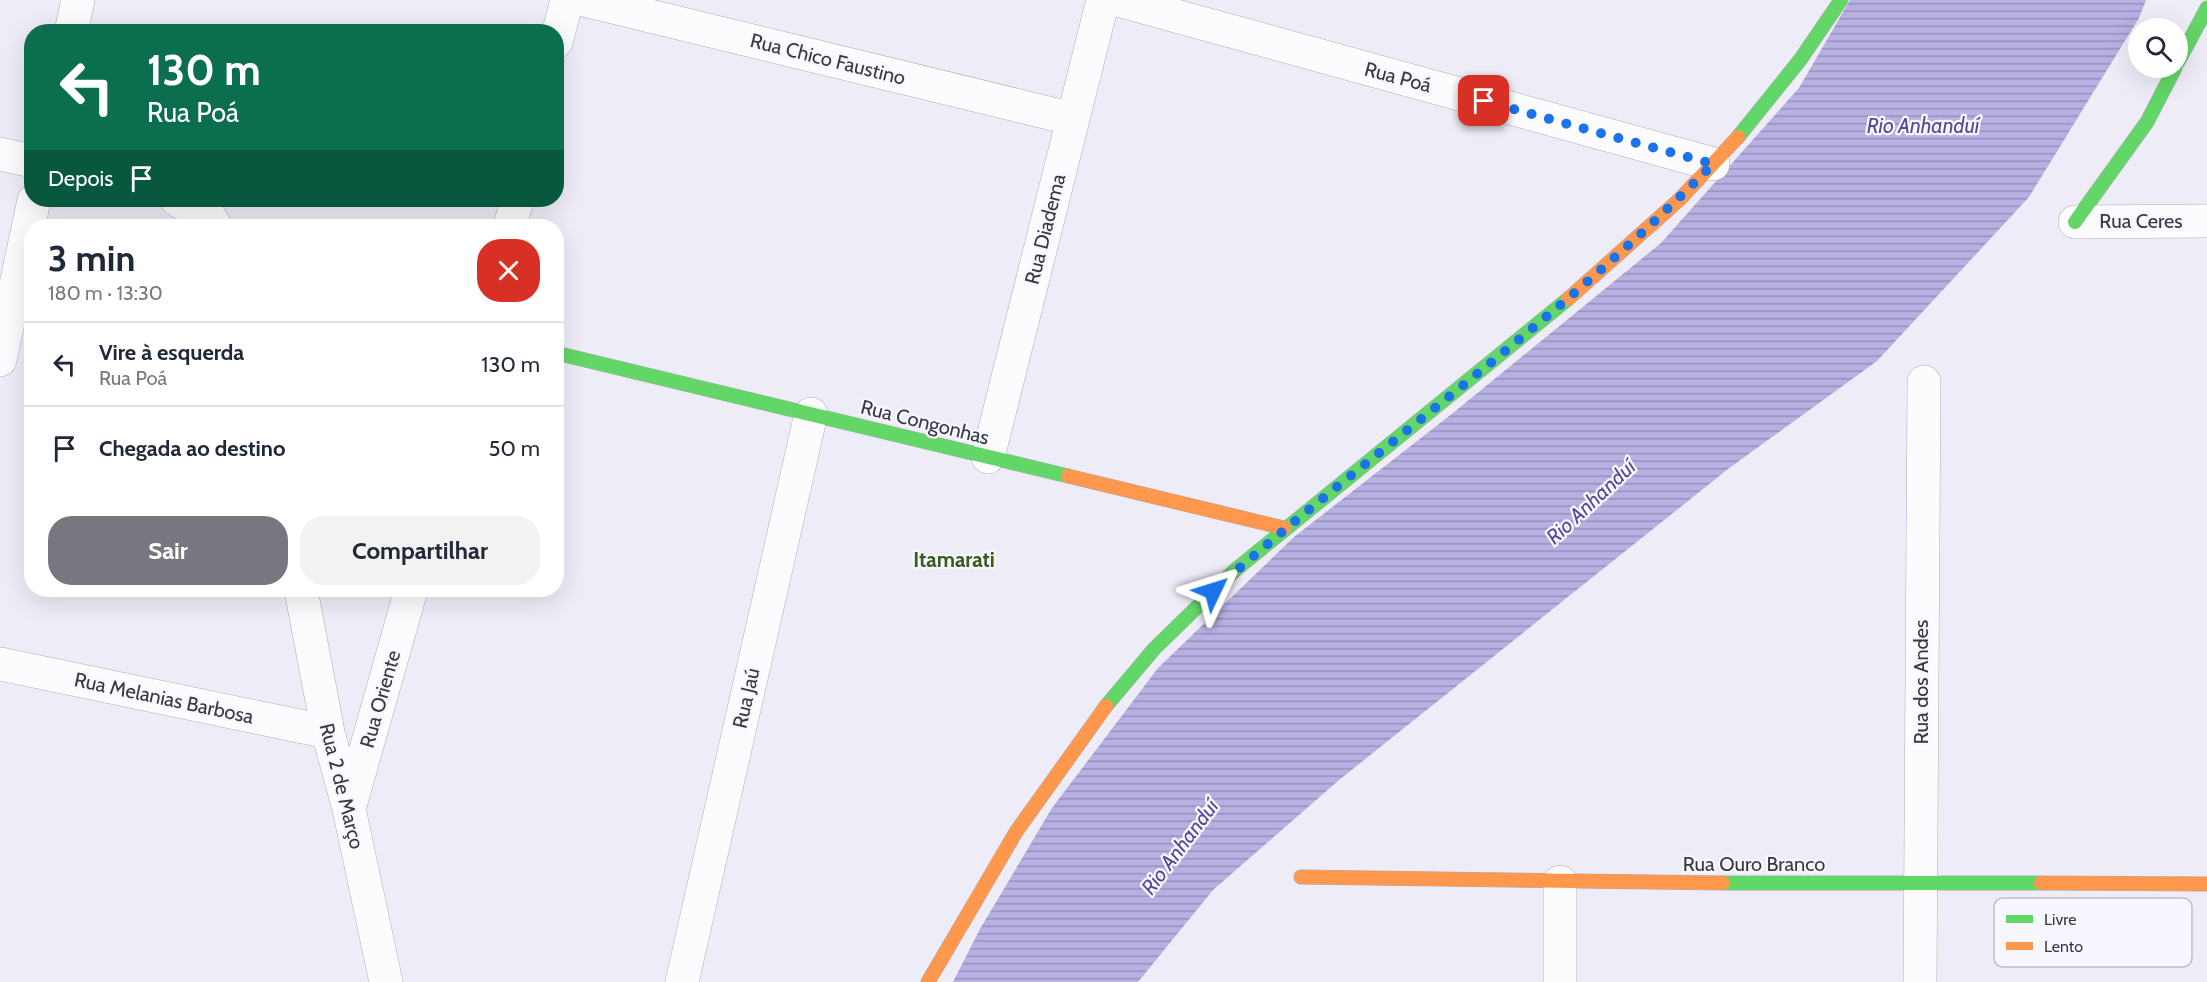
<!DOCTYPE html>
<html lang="pt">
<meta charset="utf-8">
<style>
:root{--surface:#fff;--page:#f2f2f3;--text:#1f2937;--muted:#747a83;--line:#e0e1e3;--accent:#787780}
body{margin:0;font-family:Cabin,sans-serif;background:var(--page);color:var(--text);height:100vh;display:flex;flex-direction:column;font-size:22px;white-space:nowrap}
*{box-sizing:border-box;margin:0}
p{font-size:20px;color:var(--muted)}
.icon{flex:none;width:33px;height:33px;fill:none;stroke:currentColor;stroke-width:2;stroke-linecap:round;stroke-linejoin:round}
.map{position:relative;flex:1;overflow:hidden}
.panel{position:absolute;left:24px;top:219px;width:540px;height:378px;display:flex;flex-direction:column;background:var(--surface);border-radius:24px;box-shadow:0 6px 24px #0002}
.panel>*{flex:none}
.top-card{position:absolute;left:24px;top:24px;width:540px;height:183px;border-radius:24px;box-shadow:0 6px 24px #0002;background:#0b6e4f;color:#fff;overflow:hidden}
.fabs{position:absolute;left:2128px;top:18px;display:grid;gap:12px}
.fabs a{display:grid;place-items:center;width:60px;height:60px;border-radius:50%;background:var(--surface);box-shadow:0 6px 24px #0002;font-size:30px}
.pin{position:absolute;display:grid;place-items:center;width:51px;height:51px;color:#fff;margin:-26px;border-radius:12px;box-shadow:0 3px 9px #0006}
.me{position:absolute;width:66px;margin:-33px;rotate:49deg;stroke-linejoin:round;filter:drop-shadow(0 0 4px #0008)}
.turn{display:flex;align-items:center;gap:21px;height:126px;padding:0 24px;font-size:27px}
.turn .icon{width:78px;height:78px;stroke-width:2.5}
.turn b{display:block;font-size:42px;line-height:51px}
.then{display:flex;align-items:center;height:57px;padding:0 24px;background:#0003;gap:12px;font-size:22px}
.round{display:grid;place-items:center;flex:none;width:63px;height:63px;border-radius:24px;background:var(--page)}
.head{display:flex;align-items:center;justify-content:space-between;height:102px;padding:0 24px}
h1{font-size:36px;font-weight:700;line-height:45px}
.button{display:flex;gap:12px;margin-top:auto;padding:12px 24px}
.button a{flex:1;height:69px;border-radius:24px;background:var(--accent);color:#fff;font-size:24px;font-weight:700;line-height:69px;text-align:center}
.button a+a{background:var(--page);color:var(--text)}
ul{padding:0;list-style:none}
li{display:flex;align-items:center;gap:18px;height:84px;padding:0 24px;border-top:2px solid var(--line)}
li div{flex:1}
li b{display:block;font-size:22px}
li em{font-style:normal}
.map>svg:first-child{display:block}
.water{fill:url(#water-rules)}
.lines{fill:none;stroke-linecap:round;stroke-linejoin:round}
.street-casing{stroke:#aeadb5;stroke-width:34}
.fast-casing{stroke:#aeadb5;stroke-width:15}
.slow-casing{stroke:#aeadb5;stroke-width:15}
.street{stroke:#fcfcfe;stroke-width:33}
.fast{stroke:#63d668;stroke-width:14}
.slow{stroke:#ff974d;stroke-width:14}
.route{stroke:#1a73e8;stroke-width:10;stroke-dasharray:0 18}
.labels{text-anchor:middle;stroke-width:4.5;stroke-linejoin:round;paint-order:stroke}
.street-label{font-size:20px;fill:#393840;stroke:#f7f7ff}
.water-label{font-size:21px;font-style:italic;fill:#584898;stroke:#f7f7ff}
.neighbourhood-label{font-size:21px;font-weight:bold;fill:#3a5b1a;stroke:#f7f7ff}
.key{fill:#f7f7ff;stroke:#bebec6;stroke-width:1.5}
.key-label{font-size:16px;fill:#393840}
</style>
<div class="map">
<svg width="2207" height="982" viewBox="0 0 2207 982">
<defs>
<pattern id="water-rules" width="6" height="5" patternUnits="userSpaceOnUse" patternTransform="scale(1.5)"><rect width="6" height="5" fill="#b7b0e2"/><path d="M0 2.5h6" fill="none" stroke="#9690b9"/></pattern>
</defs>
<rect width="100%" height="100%" fill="#eeecf7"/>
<path class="water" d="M1850,0H2146L2139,18L2029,197L1877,361L1728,469L1339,780L1213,890L1138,982H953L980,929L1052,808L1158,668L1294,537L1453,413L1661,243L1799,88Z"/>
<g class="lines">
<g class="street-casing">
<path id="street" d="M584,0L1073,119
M1118,0L1713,164
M71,32L78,0
M556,42L567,0
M0,154L32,161
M177,200L211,219L215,226
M2075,222L2207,221
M510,226L517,200
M0,360L34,200
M988,457L1103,0
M301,590L328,732L349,809L386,982
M0,664L328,732
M349,809L411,590
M682,982L811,414
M1560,982V882
M1920,982L1924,382"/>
</g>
<g class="fast-casing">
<path id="fast" d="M2178,62L2207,8
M1738,137L1800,60L1841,0
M2075,222L2147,122L2175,68
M556,353L1068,476
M1106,706L1154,649L1234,571L1568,299
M1723,883H2041"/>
</g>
<g class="slow-casing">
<path id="slow" d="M1568,299L1680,199L1738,137
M1068,476L1284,528
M1301,877L1723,883
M2041,883L2207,884
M928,982L1016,832L1106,706"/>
</g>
<use href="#street" class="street"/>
<use href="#fast" class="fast"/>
<use href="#slow" class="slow"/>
</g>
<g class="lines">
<path class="route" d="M1213,591C1378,446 1559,321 1713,164L1484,101"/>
</g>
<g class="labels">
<g class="street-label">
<text transform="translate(828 59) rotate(14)" y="7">Rua Chico Faustino</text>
<text transform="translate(1398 77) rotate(15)" y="7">Rua Poá</text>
<text x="2141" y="228">Rua Ceres</text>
<text transform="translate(1045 229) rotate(-76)" y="7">Rua Diadema</text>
<text transform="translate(925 422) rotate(14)" y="7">Rua Congonhas</text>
<text transform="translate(1921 682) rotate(-90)" y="7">Rua dos Andes</text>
<text transform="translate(164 698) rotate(12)" y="7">Rua Melanias Barbosa</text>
<text transform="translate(746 698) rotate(-77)" y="7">Rua Jaú</text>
<text transform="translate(380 699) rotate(-74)" y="7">Rua Oriente</text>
<text transform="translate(342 786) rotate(76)" y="7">Rua 2 de Março</text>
<text x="1754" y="871">Rua Ouro Branco</text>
</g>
<g class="water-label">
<text x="1923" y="133">Rio Anhanduí</text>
<text transform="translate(1591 502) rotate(-43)" y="7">Rio Anhanduí</text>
<text transform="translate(1180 847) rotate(-53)" y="7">Rio Anhanduí</text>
</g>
<g class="neighbourhood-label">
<text x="954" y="567">Itamarati</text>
</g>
</g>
<rect x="1994" y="898" width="198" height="69" rx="9" class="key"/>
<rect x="2006" y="915" width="27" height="8" fill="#63d668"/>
<rect x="2006" y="942" width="27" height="8" fill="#ff974d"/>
<g class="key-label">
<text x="2044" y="925">Livre</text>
<text x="2044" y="952">Lento</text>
</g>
</svg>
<div class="fabs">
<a><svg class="icon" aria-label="search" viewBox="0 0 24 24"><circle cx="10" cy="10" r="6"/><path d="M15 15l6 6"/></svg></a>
</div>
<div class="pin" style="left:1484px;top:101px;background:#d93025"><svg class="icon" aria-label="arrive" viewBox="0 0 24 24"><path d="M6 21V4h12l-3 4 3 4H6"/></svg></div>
<svg class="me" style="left:1213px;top:591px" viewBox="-20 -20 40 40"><path d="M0-17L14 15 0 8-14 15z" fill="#1a73e8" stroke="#fff" stroke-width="4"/></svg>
<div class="top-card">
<div class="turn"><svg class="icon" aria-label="left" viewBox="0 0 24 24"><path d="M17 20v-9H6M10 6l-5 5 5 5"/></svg><div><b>130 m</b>Rua Poá</div></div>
<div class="then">Depois<svg class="icon" aria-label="arrive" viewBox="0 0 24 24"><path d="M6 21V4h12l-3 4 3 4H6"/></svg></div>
</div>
<section class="panel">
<div class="head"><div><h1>3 min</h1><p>180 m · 13:30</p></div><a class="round" style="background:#d93025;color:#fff"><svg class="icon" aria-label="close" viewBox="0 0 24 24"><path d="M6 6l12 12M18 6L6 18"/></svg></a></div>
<ul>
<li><svg class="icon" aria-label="left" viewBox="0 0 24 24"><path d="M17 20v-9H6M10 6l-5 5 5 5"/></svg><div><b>Vire à esquerda</b><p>Rua Poá</p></div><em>130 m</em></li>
<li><svg class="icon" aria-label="arrive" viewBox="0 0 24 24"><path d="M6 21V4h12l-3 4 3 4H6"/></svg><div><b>Chegada ao destino</b></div><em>50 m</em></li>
</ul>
<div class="button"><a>Sair</a><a>Compartilhar</a></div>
</section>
</div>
